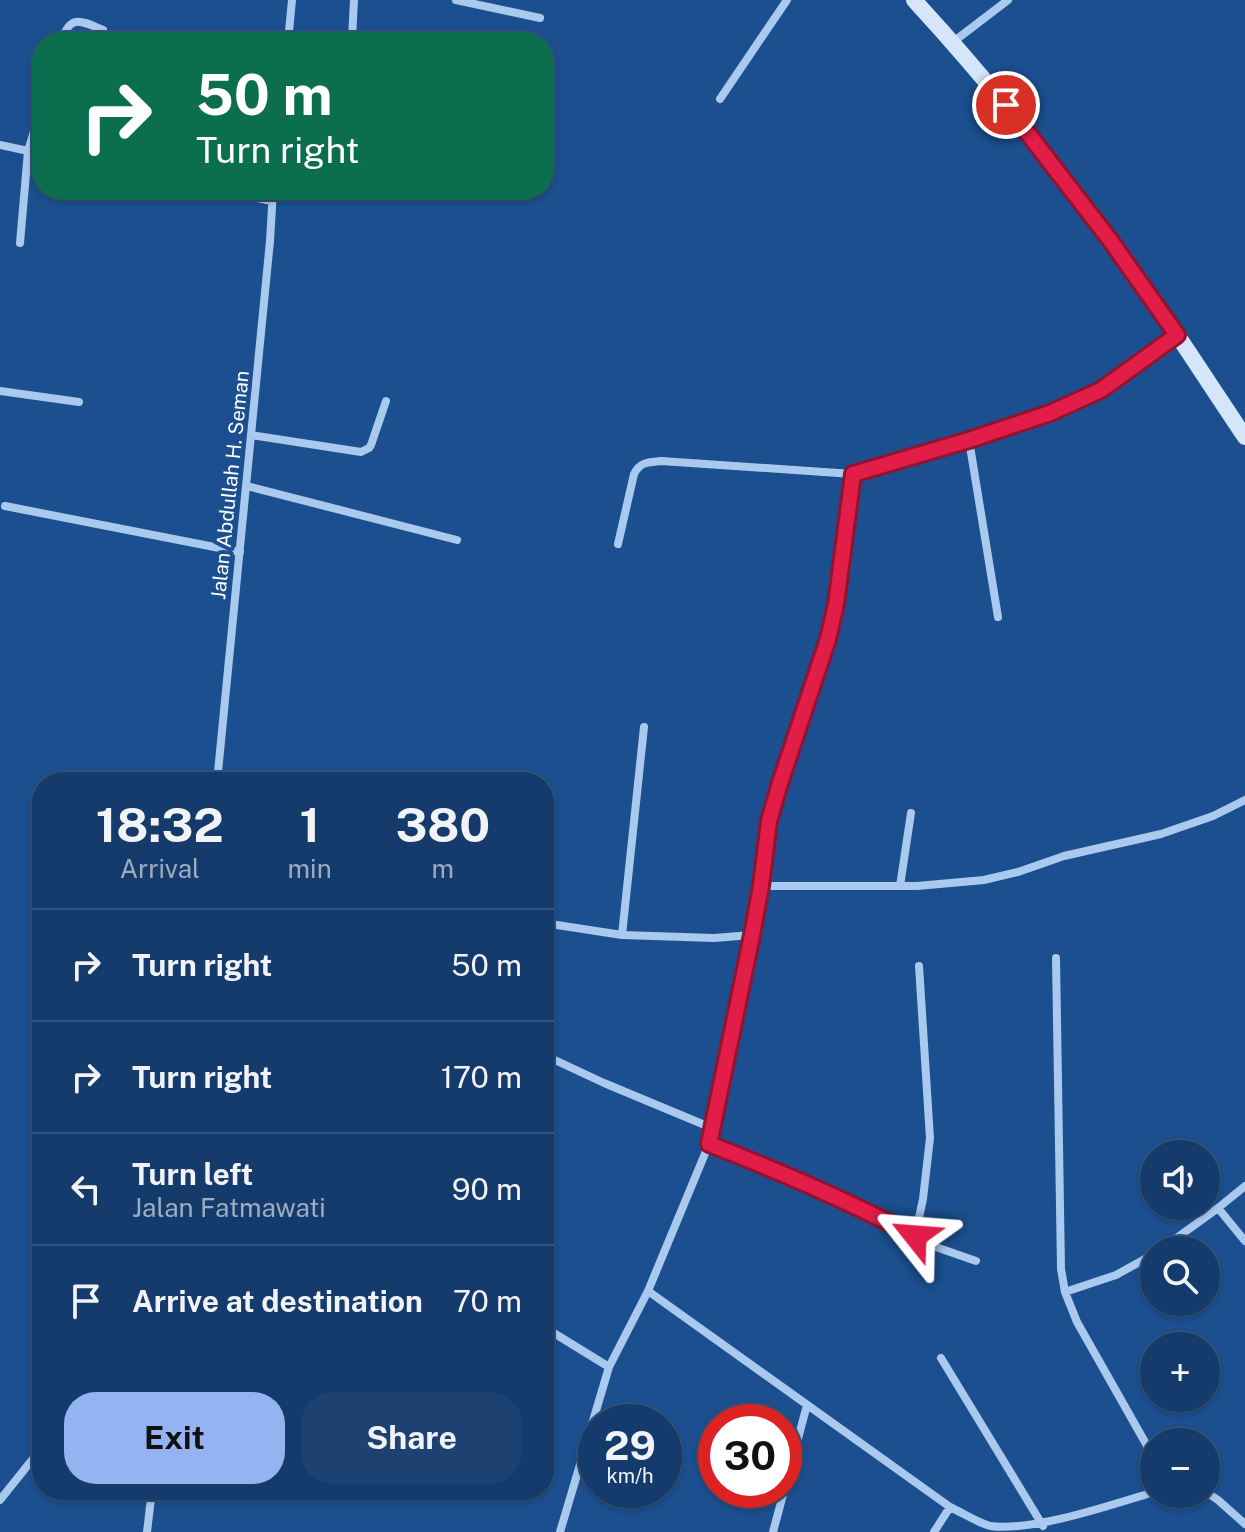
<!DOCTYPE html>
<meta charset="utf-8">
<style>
:root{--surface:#143b6b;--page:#1d4271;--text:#f1f3f6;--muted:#9dadc1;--line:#33557e;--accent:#95b2f1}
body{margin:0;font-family:"Public Sans",sans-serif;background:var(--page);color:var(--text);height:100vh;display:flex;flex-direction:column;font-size:30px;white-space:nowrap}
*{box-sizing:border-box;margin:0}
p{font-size:26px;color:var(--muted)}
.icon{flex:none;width:44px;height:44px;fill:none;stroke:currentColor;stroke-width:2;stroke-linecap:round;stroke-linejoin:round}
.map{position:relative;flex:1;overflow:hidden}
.drawer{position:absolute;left:32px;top:772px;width:522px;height:728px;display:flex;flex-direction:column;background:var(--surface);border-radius:32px;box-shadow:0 2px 6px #0004,0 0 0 2px var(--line)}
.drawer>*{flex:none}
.top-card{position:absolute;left:32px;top:32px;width:522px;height:168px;border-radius:32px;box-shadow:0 2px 6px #0004,0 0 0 2px var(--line);background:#0b6e4f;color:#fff;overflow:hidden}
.controls{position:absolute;left:1140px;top:1140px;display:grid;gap:16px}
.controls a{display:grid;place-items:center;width:80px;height:80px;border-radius:50%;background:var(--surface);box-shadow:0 2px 6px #0004,0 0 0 2px var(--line);font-size:40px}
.speed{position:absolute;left:578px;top:1404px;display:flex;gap:16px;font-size:40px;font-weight:700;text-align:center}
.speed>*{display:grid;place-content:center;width:104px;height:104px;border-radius:50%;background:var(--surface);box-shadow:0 2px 6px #0004,0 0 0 2px var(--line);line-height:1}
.speed small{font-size:20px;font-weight:400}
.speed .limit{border:12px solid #d22;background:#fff;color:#111}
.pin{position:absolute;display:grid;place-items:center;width:68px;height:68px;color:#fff;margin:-34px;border:4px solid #fff;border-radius:50%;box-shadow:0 2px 8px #0007}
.me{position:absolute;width:88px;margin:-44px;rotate:298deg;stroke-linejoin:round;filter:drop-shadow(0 0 6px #0008)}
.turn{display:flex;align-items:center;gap:28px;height:168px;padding:0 32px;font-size:36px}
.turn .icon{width:104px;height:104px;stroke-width:2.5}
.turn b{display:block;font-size:56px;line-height:68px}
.eta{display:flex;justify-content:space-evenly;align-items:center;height:136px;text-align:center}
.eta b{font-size:48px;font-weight:700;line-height:56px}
.cta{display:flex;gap:16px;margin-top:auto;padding:16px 32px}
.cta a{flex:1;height:92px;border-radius:32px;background:var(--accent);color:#111;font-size:32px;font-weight:700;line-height:92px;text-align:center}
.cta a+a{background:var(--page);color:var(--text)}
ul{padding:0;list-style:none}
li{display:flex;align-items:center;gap:24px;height:112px;padding:0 32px;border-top:2px solid var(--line)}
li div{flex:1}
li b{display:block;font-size:30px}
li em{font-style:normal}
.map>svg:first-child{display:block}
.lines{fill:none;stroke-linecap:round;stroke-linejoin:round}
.street{stroke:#a9c9ee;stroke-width:8}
.secondary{stroke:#d6e6fa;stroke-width:16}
.route-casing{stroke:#92132f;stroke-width:20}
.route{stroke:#e11d48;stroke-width:14}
.labels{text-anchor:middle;stroke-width:8;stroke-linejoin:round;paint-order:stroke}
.street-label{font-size:20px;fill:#fff;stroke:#1b4f8f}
</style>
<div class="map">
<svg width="1245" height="1532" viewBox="0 0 1245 1532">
<rect width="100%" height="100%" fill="#1b4f8f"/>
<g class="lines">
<path class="street" d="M456,0L540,18
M352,38L354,0
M61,42C70,14 80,20 103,30
M288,42L292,0
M953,42L1008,0
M720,99L787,0
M0,145L42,154
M217,190L272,201
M20,243L28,151L42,105
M0,391L79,402
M251,435L361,452L369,448L371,445L386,401
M969,440L998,617
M247,486L457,540
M5,506L240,552
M618,544L634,474C640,462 648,462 661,461L853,474
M173,782L217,781
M217,782L270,241L273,190
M761,886H917L984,880L1018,872L1064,856L1161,834L1213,816L1245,800
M900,886L911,813
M544,923L622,935L714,938L752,935
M622,935L644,727
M1056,958L1061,1269L1065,1292L1077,1322L1154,1458
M544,1055L604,1083L712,1128
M709,1144L807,1183L858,1206L933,1246L976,1261
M1218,1208L1245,1241
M915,1236L923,1199L930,1138L919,966
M1160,1250L1218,1208L1245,1186
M1065,1292L1116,1275L1154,1254
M544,1327L609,1367
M941,1358L1043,1526
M1154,1492C1111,1505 1032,1532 990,1526C976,1522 963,1513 950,1507L648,1291L709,1144L752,935L761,886L769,821L780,783L828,639L836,604L853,474L969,440L1050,413L1101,390L1177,336
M1206,1492L1218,1500L1245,1524
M0,1500L32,1460L42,1445
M147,1532L152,1490
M560,1532L609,1367L648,1291
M773,1532L807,1405
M934,1532L950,1507"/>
<path class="secondary" d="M914,0C995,88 1070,183 1140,280C1176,332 1210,385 1245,437"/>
</g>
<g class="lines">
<g class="route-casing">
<path id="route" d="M915,1236C848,1201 779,1171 709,1144L752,935L761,886L769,821L780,783L828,639L836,604L853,474L969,440L1050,413L1101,390L1177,335L1110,240L1006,105"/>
</g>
<use href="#route" class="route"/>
</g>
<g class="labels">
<g class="street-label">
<text transform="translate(230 485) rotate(-84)" y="7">Jalan Abdullah H. Seman</text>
</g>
</g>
</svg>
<div class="controls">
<a><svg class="icon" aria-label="sound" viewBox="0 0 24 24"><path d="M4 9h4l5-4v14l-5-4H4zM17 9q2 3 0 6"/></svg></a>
<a><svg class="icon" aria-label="search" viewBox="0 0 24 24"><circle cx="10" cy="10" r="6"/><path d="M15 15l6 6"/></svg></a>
<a>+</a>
<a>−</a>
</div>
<div class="speed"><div>29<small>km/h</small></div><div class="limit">30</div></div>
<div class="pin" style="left:1006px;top:105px;background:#d93025"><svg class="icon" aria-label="arrive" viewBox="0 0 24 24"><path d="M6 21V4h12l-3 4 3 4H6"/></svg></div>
<svg class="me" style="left:915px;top:1236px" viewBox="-20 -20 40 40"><path d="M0-17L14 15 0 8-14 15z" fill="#e11d48" stroke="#fff" stroke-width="4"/></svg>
<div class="top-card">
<div class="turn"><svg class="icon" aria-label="right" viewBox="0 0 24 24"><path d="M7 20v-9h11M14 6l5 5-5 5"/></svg><div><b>50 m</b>Turn right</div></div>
</div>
<section class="drawer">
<div class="eta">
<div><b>18:32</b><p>Arrival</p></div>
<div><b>1</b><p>min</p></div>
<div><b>380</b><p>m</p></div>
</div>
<ul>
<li><svg class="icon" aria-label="right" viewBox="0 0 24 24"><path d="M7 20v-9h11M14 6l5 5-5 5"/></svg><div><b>Turn right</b></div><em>50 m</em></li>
<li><svg class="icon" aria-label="right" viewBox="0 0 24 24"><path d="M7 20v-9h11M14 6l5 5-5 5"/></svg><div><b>Turn right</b></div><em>170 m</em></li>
<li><svg class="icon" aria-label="left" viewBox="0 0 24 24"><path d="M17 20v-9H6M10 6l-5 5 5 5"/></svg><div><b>Turn left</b><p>Jalan Fatmawati</p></div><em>90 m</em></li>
<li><svg class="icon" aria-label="arrive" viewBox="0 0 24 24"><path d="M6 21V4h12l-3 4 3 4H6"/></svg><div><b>Arrive at destination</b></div><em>70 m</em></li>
</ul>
<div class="cta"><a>Exit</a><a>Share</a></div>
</section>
</div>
